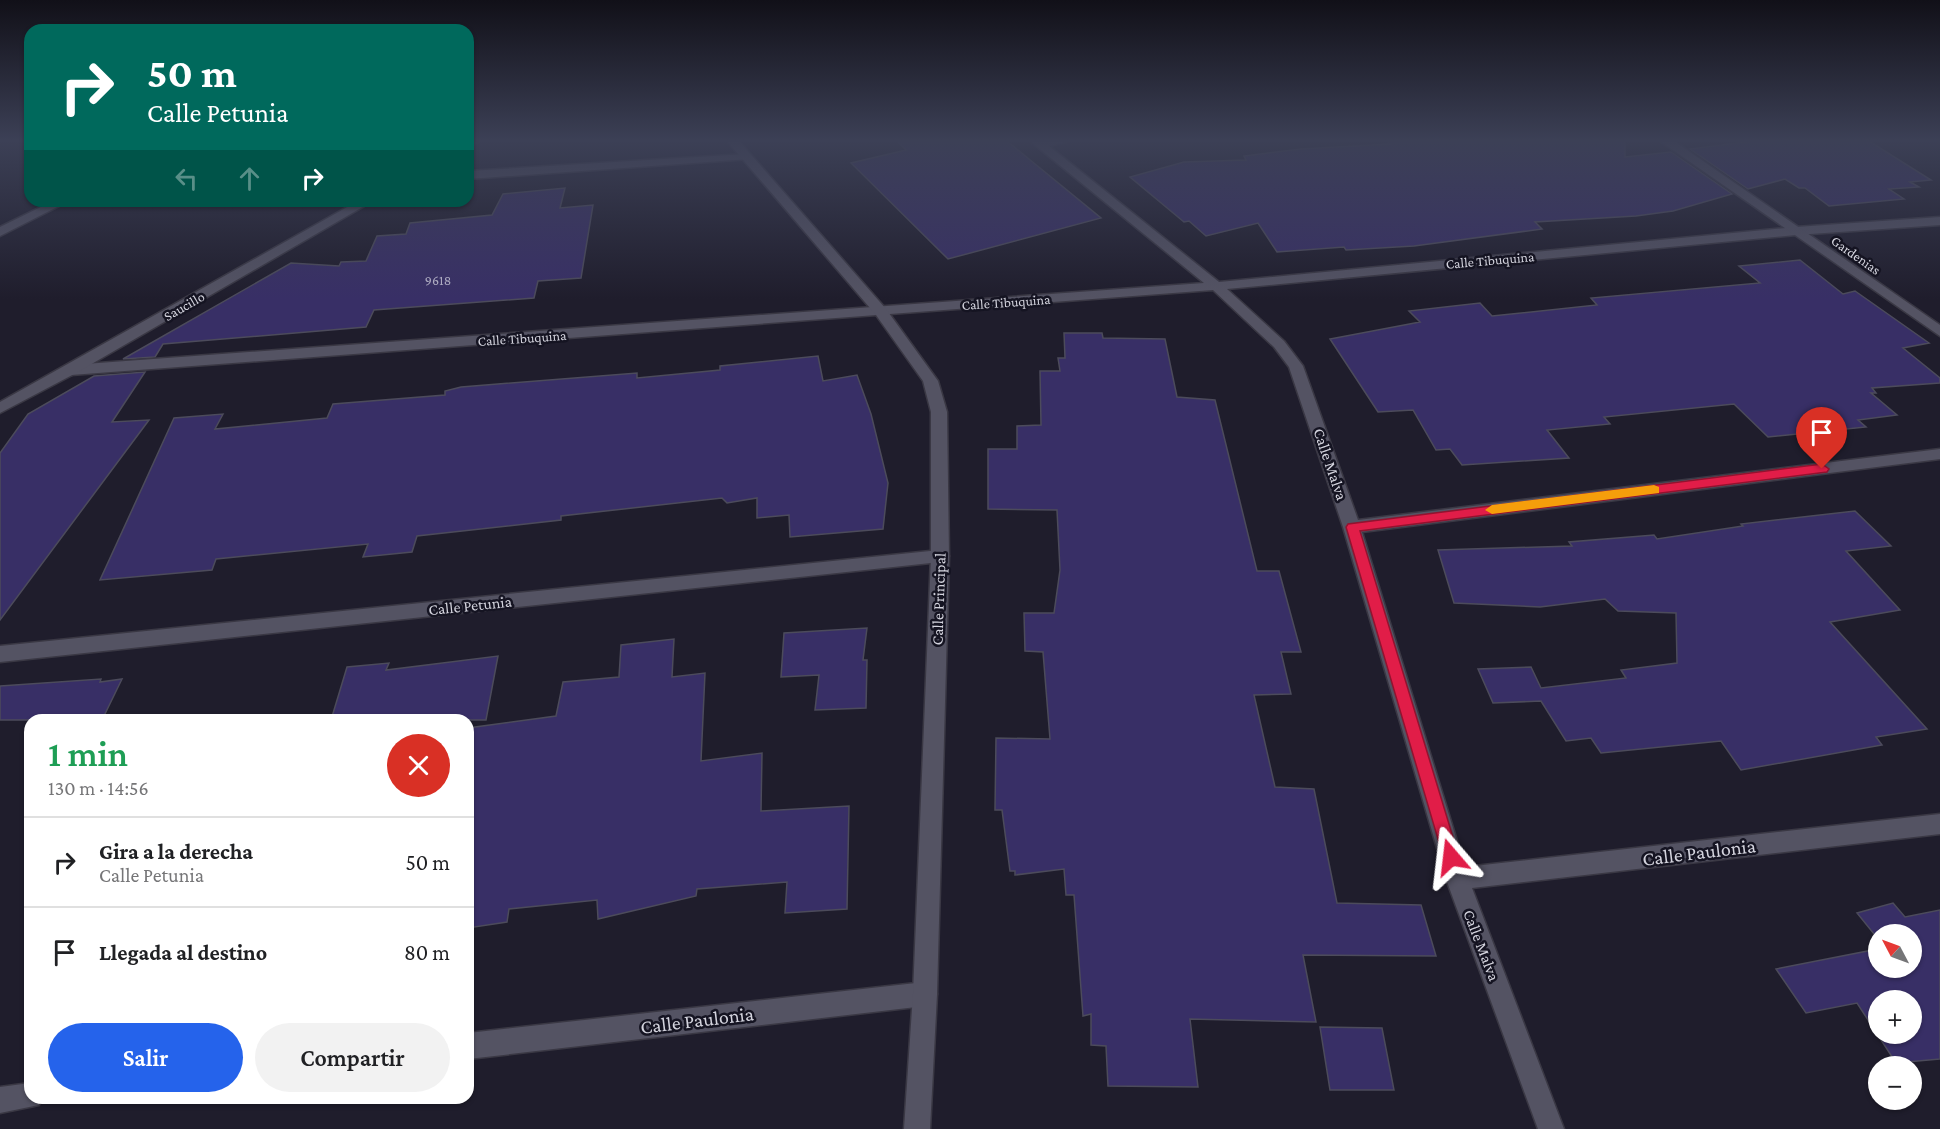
<!DOCTYPE html>
<html lang="es">
<meta charset="utf-8">
<style>
:root{--surface:#fff;--page:#f2f2f2;--text:#202124;--muted:#757577;--line:#e0e0e0;--accent:#2563eb}
body{margin:0;font-family:"Crimson Pro",serif;background:var(--page);color:var(--text);height:100vh;display:flex;flex-direction:column;font-size:22px;white-space:nowrap}
*{box-sizing:border-box;margin:0}
p{font-size:20px;color:var(--muted)}
.icon{flex:none;width:33px;height:33px;fill:none;stroke:currentColor;stroke-width:2;stroke-linecap:round;stroke-linejoin:round}
.map{position:relative;flex:1;overflow:hidden}
.side{position:absolute;left:24px;top:714px;width:450px;height:390px;display:flex;flex-direction:column;background:var(--surface);border-radius:18px;box-shadow:0 2px 4px #0004}
.side>*{flex:none}
.guide{position:absolute;left:24px;top:24px;width:450px;height:183px;border-radius:18px;box-shadow:0 2px 4px #0004;background:#00695c;color:#fff;overflow:hidden}
.needle{width:39px;rotate:311deg}
.fabs{position:absolute;left:1868px;top:924px;display:grid;gap:12px}
.fabs a{display:grid;place-items:center;width:54px;height:54px;border-radius:50%;background:var(--surface);box-shadow:0 2px 4px #0004;font-size:30px}
.pin{position:absolute;display:grid;place-items:center;width:51px;height:51px;color:#fff;margin:-62px -26px;border-radius:50% 50% 50% 0;rotate:-45deg;box-shadow:0 0 6px #0007}
.pin .icon{rotate:45deg}
.me{position:absolute;width:66px;margin:-33px;rotate:343deg;stroke-linejoin:round;filter:drop-shadow(0 0 4px #0008)}
.turn{display:flex;align-items:center;gap:21px;height:126px;padding:0 24px;font-size:27px}
.turn .icon{width:78px;height:78px;stroke-width:2.5}
.turn b{display:block;font-size:42px;line-height:51px}
.lanes{display:flex;align-items:center;height:57px;padding:0 24px;background:#0003;justify-content:center;gap:30px;direction:ltr}
.lanes .off{opacity:.35}
.round{display:grid;place-items:center;flex:none;width:63px;height:63px;border-radius:32px;background:var(--page)}
.overview{display:flex;align-items:center;justify-content:space-between;height:102px;padding:0 24px}
h1{font-size:36px;font-weight:600;line-height:45px;color:#1e9e55}
.button{display:flex;gap:12px;margin-top:auto;padding:12px 24px}
.button a{flex:1;height:69px;border-radius:36px;background:var(--accent);color:#fff;font-size:24px;font-weight:600;line-height:69px;text-align:center}
.button a+a{background:var(--page);color:var(--text)}
ul{padding:0;list-style:none}
li{display:flex;align-items:center;gap:18px;height:90px;padding:0 24px;border-top:2px solid var(--line)}
li div{flex:1}
li b{display:block;font-size:22px}
li em{font-style:normal}
.map>svg:first-child{display:block}
.building{fill:#382f66;stroke:#4c4b5b;stroke-width:1.5;fill-rule:evenodd}
.lines{fill:none;stroke-linecap:round;stroke-linejoin:round}
.street-casing{stroke:#3a3844;stroke-width:3}
.secondary-casing{stroke:#3a3844;stroke-width:3}
.street{fill:#545363;fill-rule:evenodd}
.secondary{fill:#545363;fill-rule:evenodd}
.route{fill:#e11d48;stroke:#92132f;stroke-width:1.5}
.slow{fill:#f59e0b}
.labels{text-anchor:middle;stroke-width:5;stroke-linejoin:round;paint-order:stroke}
.far-street-label{font-size:14px;fill:#d4d4de;stroke:#151422}
.number-label{font-size:14px;fill:#adabc0}
.street-label{font-size:16px;fill:#d4d4de;stroke:#151422}
.near-street-label{font-size:20px;fill:#d4d4de;stroke:#151422}
</style>
<div class="map">
<svg width="1940" height="1129" viewBox="0 0 1940 1129">
<rect width="100%" height="100%" fill="#1f1d2c"/>
<path class="building" d="M897,141H1007L1101,218L948,259L851,163L906,150Z
M1387,141H1625V157L1671,152L1732,194L1673,211L1636,216L1535,222L1542,229L1414,246L1346,250L1344,247L1277,252L1258,223L1206,236L1189,221L1184,222L1130,177L1184,162L1246,160L1244,156L1301,149L1390,144Z
M1754,141H1869L1931,180L1910,182L1919,187L1889,189L1904,199L1829,206L1805,188H1799L1785,179L1748,189L1690,149Z
M565,188L560,208L593,205L581,278L538,281L534,298L374,310L366,327L163,344L155,357L123,359L291,263L339,266L341,262L366,261L377,236L406,234L410,223L492,215L503,194Z
M1800,260L1843,294L1855,291L1929,343L1903,348L1940,378V383L1872,388L1876,393H1871L1897,415L1858,420L1866,427L1768,437L1734,404L1604,417L1610,424L1547,430L1569,458L1462,465L1450,449L1436,450L1413,410L1378,412L1330,339L1420,322L1409,311L1480,303L1492,316L1597,305L1591,298L1760,283L1739,266Z
M1064,333H1102L1103,338L1165,339L1177,397L1215,400L1257,571H1279L1301,652H1281L1291,694L1254,695L1275,787L1314,789L1337,903L1421,905L1436,956L1303,955L1316,1022L1190,1019L1198,1087L1108,1086L1106,1046L1091,1045V1014L1083,1016L1074,895H1066L1064,869L1015,875V871H1010L1002,810H995L996,738L1050,739L1043,652L1025,651L1024,613H1054L1060,570L1057,510L988,509V449H1017V426L1041,425L1040,371H1060L1058,358H1065Z
M818,356L823,381L857,375L871,414L888,483L883,529L790,537L789,515L757,518V498L727,503L722,498L561,516V520L417,536L412,552L363,557L368,544L216,559L212,570L100,580L174,418L223,414L215,429L327,418L333,404L445,395V391L461,387L637,373V378L720,370V366Z
M145,372L112,422L149,420L0,620V453L28,414L94,376Z
M1855,511L1891,546L1846,551L1900,610L1830,622L1927,729L1876,737L1882,745L1741,770L1721,741L1601,753L1591,738L1566,741L1541,701L1493,703L1478,669L1531,667L1541,688L1626,678L1621,670L1677,663L1676,613L1618,611L1605,599L1540,607L1454,603L1438,550L1572,546L1569,542L1654,535L1657,539L1743,526L1741,524Z
M867,628L863,660H867L866,708L815,710L819,675L781,677L784,633Z
M674,639L672,677L705,673L701,761L762,753L761,811L849,806L847,909L785,913L787,882L697,889L696,896L598,919L597,900L509,909L507,922L468,928V728L556,716L563,682L619,677L621,645Z
M498,656L486,720H331L347,667L389,663L386,670Z
M101,679L100,682L122,679L102,720H0V686Z
M1893,903L1905,917L1940,910V1059L1896,1063L1857,1003L1806,1013L1776,969L1878,949V968H1911V934H1878V939L1857,913ZM1878,1000H1911V1034H1878Z
M1320,1027L1382,1028L1394,1090H1330Z"/>
<g class="lines">
<g class="street-casing">
<path id="street" d="M1030,141H1069L1049,146L1219,282L1796,227L1940,217V225L1796,235L1227,289L1284,341L1303,366L1358,520L1940,449V459L1362,532L1465,867L1940,814V834L1472,888L1564,1129H1538L1446,879L1343,527L1289,367L1274,347L1213,290L71,375L64,370L71,365L1204,283Z
M746,154L752,157L750,159L468,179V171Z
M53,201H69L0,236V227Z
M940,550L946,551L949,556L946,561L940,562L0,662V646Z
M925,982L934,985L937,994L934,1003L925,1006L468,1059V1033Z
M30,1083V1098H42L39,1105L0,1113V1087Z"/>
</g>
<g class="secondary-casing">
<path id="secondary" d="M468,141H480L468,148Z
M727,141H739L886,309L938,381L947,412L949,556L937,994L930,1129H904L913,994L931,556V412L923,381L876,315Z
M1660,141H1674L1940,325V336Z
M358,201H373L76,373L0,413V402Z"/>
</g>
<use href="#street" class="street"/>
<use href="#secondary" class="secondary"/>
</g>
<linearGradient id="sky" x2="0" y2="1"><stop stop-color="#111018"/><stop offset="0.47" stop-color="#3c4056"/><stop offset="1" stop-color="#3c4056" stop-opacity="0"/></linearGradient>
<rect width="1940" height="299" fill="url(#sky)"/>
<path class="route" d="M1822,464L1829,469L1827,472L1360,531L1459,857L1457,863L1451,865L1445,863L1346,527L1348,524Z"/>
<path class="slow" d="M1654,485L1659,487V493L1492,514L1485,510L1492,505Z"/>
<g class="labels">
<g class="far-street-label">
<text transform="translate(1856 255) rotate(35)" y="5">Gardenias</text>
<text transform="translate(1490 260) rotate(-5)" y="5">Calle Tibuquina</text>
<text transform="translate(1006 302) rotate(-4)" y="5">Calle Tibuquina</text>
<text transform="translate(184 306) rotate(-30)" y="5">Saucillo</text>
<text transform="translate(522 338) rotate(-4)" y="5">Calle Tibuquina</text>
</g>
<g class="number-label">
<text x="438" y="285">9618</text>
</g>
<g class="street-label">
<text transform="translate(1331 464) rotate(71)" y="6">Calle Malva</text>
<text transform="translate(938 599) rotate(-88)" y="6">Calle Principal</text>
<text transform="translate(470 605) rotate(-6)" y="6">Calle Petunia</text>
<text transform="translate(1482 945) rotate(69)" y="6">Calle Malva</text>
</g>
<g class="near-street-label">
<text transform="translate(1699 852) rotate(-7)" y="7">Calle Paulonia</text>
<text transform="translate(697 1020) rotate(-7)" y="7">Calle Paulonia</text>
</g>
</g>
</svg>
<div class="fabs">
<a><svg class="needle" viewBox="-14 -14 28 28"><path d="M0-13l5 13h-10z" fill="#e53935"/><path d="M0 13l5-13h-10z" fill="#757577"/></svg></a>
<a>+</a>
<a>−</a>
</div>
<div class="pin" style="left:1822px;top:469px;background:#d93025"><svg class="icon" aria-label="arrive" viewBox="0 0 24 24"><path d="M6 21V4h12l-3 4 3 4H6"/></svg></div>
<svg class="me" style="left:1451px;top:857px" viewBox="-20 -20 40 40"><path d="M0-17L14 15 0 8-14 15z" fill="#e11d48" stroke="#fff" stroke-width="4"/></svg>
<div class="guide">
<div class="turn"><svg class="icon" aria-label="right" viewBox="0 0 24 24"><path d="M7 20v-9h11M14 6l5 5-5 5"/></svg><div><b>50 m</b>Calle Petunia</div></div>
<div class="lanes"><svg class="icon off" aria-label="left" viewBox="0 0 24 24"><path d="M17 20v-9H6M10 6l-5 5 5 5"/></svg><svg class="icon off" aria-label="ahead" viewBox="0 0 24 24"><path d="M12 20V5M6 11l6-6 6 6"/></svg><svg class="icon" aria-label="right" viewBox="0 0 24 24"><path d="M7 20v-9h11M14 6l5 5-5 5"/></svg></div>
</div>
<section class="side">
<div class="overview"><div><h1>1 min</h1><p>130 m · 14:56</p></div><a class="round" style="background:#d93025;color:#fff"><svg class="icon" aria-label="close" viewBox="0 0 24 24"><path d="M6 6l12 12M18 6L6 18"/></svg></a></div>
<ul>
<li><svg class="icon" aria-label="right" viewBox="0 0 24 24"><path d="M7 20v-9h11M14 6l5 5-5 5"/></svg><div><b>Gira a la derecha</b><p>Calle Petunia</p></div><em>50 m</em></li>
<li><svg class="icon" aria-label="arrive" viewBox="0 0 24 24"><path d="M6 21V4h12l-3 4 3 4H6"/></svg><div><b>Llegada al destino</b></div><em>80 m</em></li>
</ul>
<div class="button"><a>Salir</a><a>Compartir</a></div>
</section>
</div>
